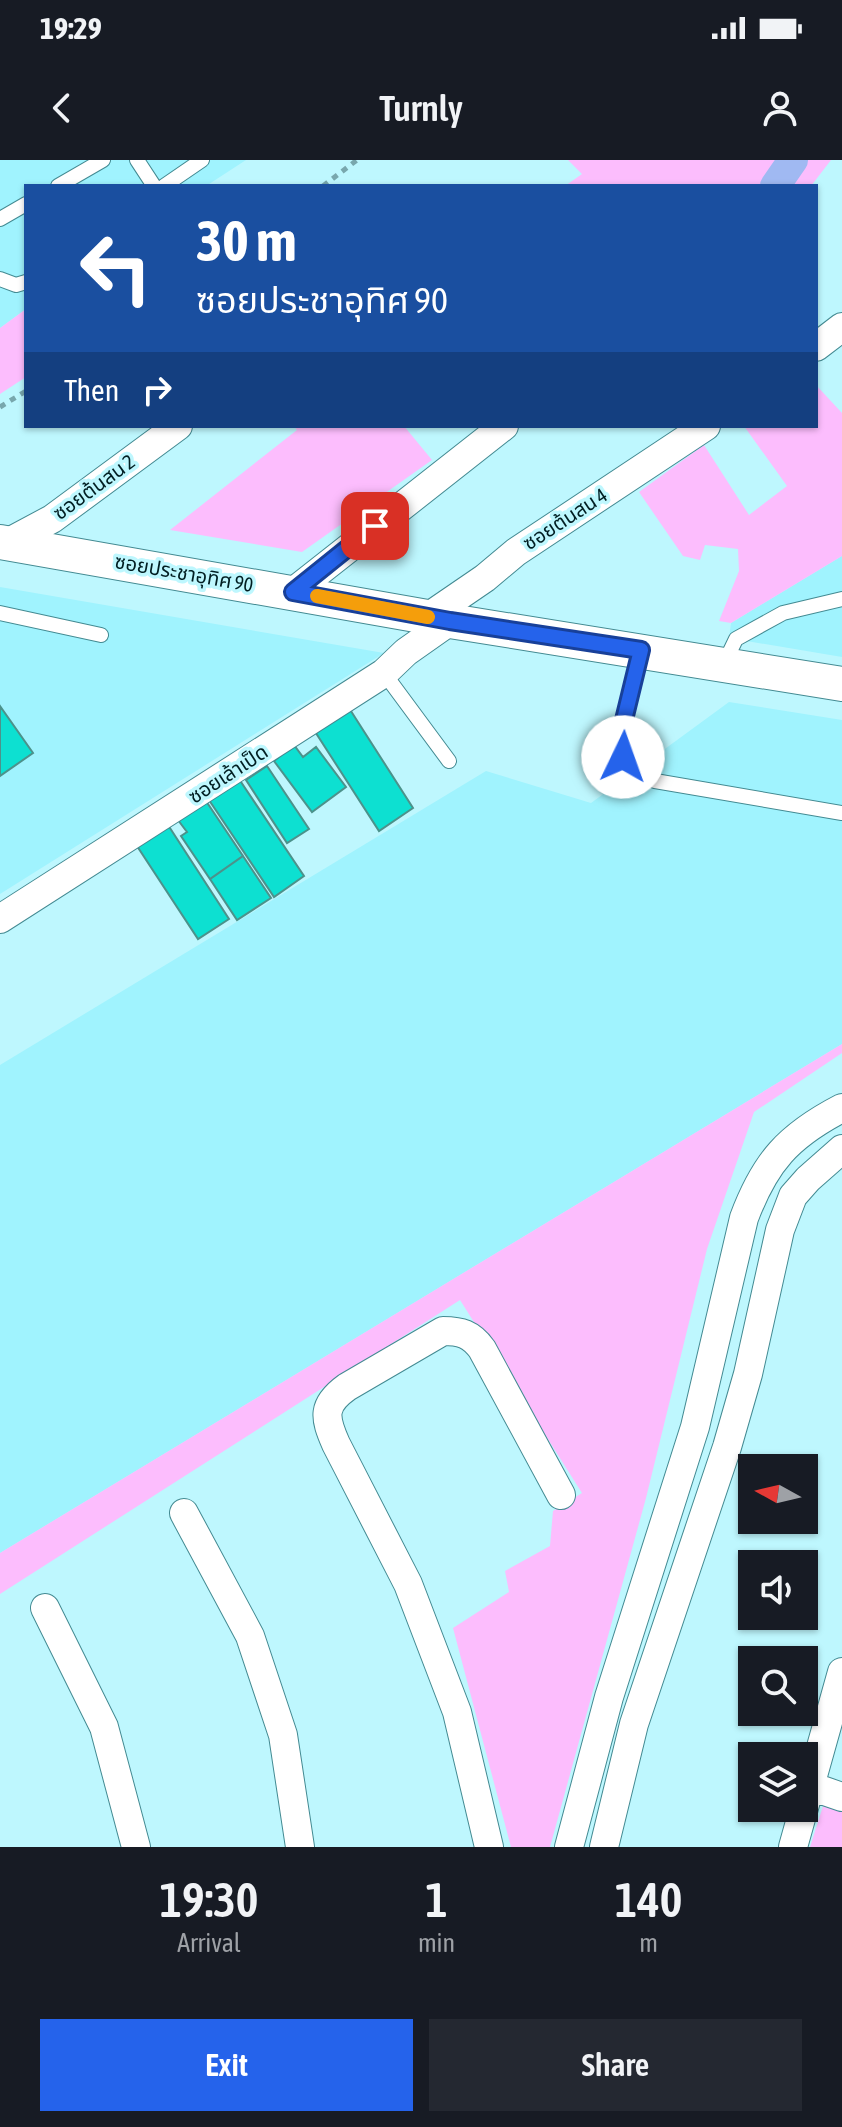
<!DOCTYPE html>
<meta charset="utf-8">
<style>
:root{--surface:#171b24;--page:#242831;--text:#f1f3f6;--muted:#9ea1a6;--accent:#2563eb}
body{margin:0;font-family:"Asap Condensed","Noto Sans Thai",sans-serif;background:var(--page);color:var(--text);height:100vh;display:flex;flex-direction:column;font-size:30px;white-space:nowrap}
*{box-sizing:border-box;margin:0}
p{font-size:26px;color:var(--muted)}
.icon{flex:none;width:44px;height:44px;fill:none;stroke:currentColor;stroke-width:2;stroke-linecap:round;stroke-linejoin:round}
.map{position:relative;height:1687px;overflow:hidden}
.panel{display:flex;flex-direction:column;background:var(--surface);flex:1}
.panel>*{flex:none}
.guide{position:absolute;left:24px;top:24px;width:794px;height:244px;border-radius:0px;box-shadow:0 2px 6px #0004;background:#1a4fa0;color:#fff;overflow:hidden}
.needle{width:52px;rotate:278deg}
.tools{position:absolute;left:738px;top:1294px;display:grid;gap:16px}
.tools a{display:grid;place-items:center;width:80px;height:80px;border-radius:0px;background:var(--surface);box-shadow:0 2px 6px #0004;font-size:40px}
.pin{position:absolute;display:grid;place-items:center;width:68px;height:68px;color:#fff;margin:-34px;border-radius:16px;box-shadow:0 4px 12px #0006}
.me{position:absolute;width:88px;margin:-44px;rotate:3deg;stroke-linejoin:round;filter:drop-shadow(0 0 6px #0008)}
.turn{display:flex;align-items:center;gap:28px;height:168px;padding:0 40px;font-size:36px}
.turn .icon{width:104px;height:104px;stroke-width:2.5}
.turn b{display:block;font-size:56px;line-height:68px}
.then{display:flex;align-items:center;height:76px;padding:0 40px;background:#0003;gap:16px;font-size:30px}
.eta{display:flex;justify-content:space-evenly;align-items:center;height:136px;text-align:center}
.eta b{font-size:48px;font-weight:600;line-height:56px}
.button{display:flex;gap:16px;margin-top:auto;padding:16px 40px}
.button a{flex:1;height:92px;border-radius:0px;background:var(--accent);color:#fff;font-size:32px;font-weight:600;line-height:92px;text-align:center}
.button a+a{background:var(--page);color:var(--text)}
.status{display:flex;justify-content:space-between;align-items:center;height:56px;padding:0 40px;background:var(--surface);direction:ltr}
.status svg{height:22px;fill:currentColor}
header{display:flex;justify-content:space-between;align-items:center;height:104px;padding:0 40px;background:var(--surface);font-size:36px;font-weight:600}
.map>svg:first-child{display:block}
.built{fill:#a0f3fe}
.green{fill:#fcbdfd}
.lines{fill:none;stroke-linecap:round;stroke-linejoin:round}
.canal{stroke:#a0b9f2;stroke-width:30}
.building{fill:#0de0d1;stroke:#4c928b;stroke-width:2}
.service-casing{stroke:#438a92;stroke-width:16}
.minor-casing{stroke:#438a92;stroke-width:30}
.tertiary-casing{stroke:#438a92;stroke-width:36}
.path{stroke:#78a7ad;stroke-width:5;stroke-dasharray:6 6;stroke-linecap:butt}
.service{stroke:#fff;stroke-width:14}
.minor{stroke:#fff;stroke-width:28}
.tertiary{stroke:#fff;stroke-width:34}
.route-casing{stroke:#184099;stroke-width:20}
.route{stroke:#2563eb;stroke-width:14}
.slow{stroke:#f59e0b;stroke-width:14}
.labels{text-anchor:middle;stroke-width:7;stroke-linejoin:round;paint-order:stroke}
.street-label{font-size:20px;fill:#011e22;stroke:#bef7fe}
</style>
<div class="status"><b>19:29</b><svg viewBox="0 0 49 12"><path d="M0 12V9h3v3zM5 12V6h3v6zM10 12V3h3v9zM15 12V0h3v12zM26 1h20v11H26zM47 4h2v5h-2z"/></svg></div>
<header><svg class="icon" aria-label="back" viewBox="0 0 24 24"><path d="M15 5l-7 7 7 7"/></svg>Turnly<svg class="icon" aria-label="person" viewBox="0 0 24 24"><circle cx="12" cy="8" r="4"/><path d="M4 21q1-7 8-7t8 7"/></svg></header>
<div class="map">
<svg width="842" height="1687" viewBox="0 0 842 1687">
<rect width="100%" height="100%" fill="#bef7fe"/>
<path class="built" d="M0,0H246L206,26H26V149L0,168Z
M842,396V497L729,478L731,463Z
M0,427L384,493L0,734Z
M729,542L842,560V884L0,1393V905L486,611L591,643Z"/>
<path class="green" d="M568,0H831L811,26H565L582,14Z
M26,149V217L0,234V168Z
M816,225L842,253V396L731,463L719,461L739,411L738,389L705,385L700,400L683,396L639,332L704,285L749,355L787,326L744,266H816Z
M294,266H404L432,300L302,392L170,370L297,270Z
M842,884V893L754,952L707,1089L646,1338L550,1687H511L453,1468L509,1432L505,1411L550,1386L553,1351L582,1333L460,1140L0,1434V1393Z
M823,1646L842,1652V1687H810Z"/>
<g class="lines">
<path class="canal" d="M775,26L793,0"/>
</g>
<path class="building" d="M0,546L33,593L0,616Z
M349,548L413,648L379,671L314,570Z
M294,585L303,597L316,587L346,627L312,652L274,601Z
M267,606L309,669L287,683L246,620Z
M239,619L304,716L274,737L209,640Z
M206,641L243,696L210,719L181,676L187,672L178,660Z
M168,665L229,759L198,779L137,686Z
M243,696L271,738L237,760L210,719Z"/>
<g class="lines">
<g class="service-casing">
<path id="service" d="M137,0L154,26
M58,26L103,0
M164,26L202,0
M0,59L26,44
M0,119L16,125L26,122
M0,453L101,475
M641,491C635,515 614,579 624,599C631,612 642,616 655,621L842,653
M724,504L736,479L783,453L842,439
M384,513L449,601"/>
</g>
<g class="minor-casing">
<path id="minor" d="M816,187L842,167
M7,383L52,359L178,266
M293,432L504,266
M428,457L485,418L516,392L706,266
M0,759L384,513L406,492L450,461
M184,1353L250,1476L283,1575L300,1687
M45,1448L104,1567L136,1687
M810,1626L842,1637
M489,1687L457,1552L408,1424L336,1284C324,1257 322,1245 347,1227L443,1171C461,1171 471,1174 482,1189L561,1335
M569,1687L609,1537L695,1267L744,1058C765,1002 788,976 842,948
M604,1687L634,1564L727,1287L748,1214L780,1070L793,1036L808,1019L842,989
M793,1687L842,1512"/>
</g>
<g class="tertiary-casing">
<path id="tertiary" d="M0,382L450,461L842,524"/>
</g>
<path class="path" d="M323,26L357,0
M0,247L26,231"/>
<use href="#service" class="service"/>
<use href="#minor" class="minor"/>
<use href="#tertiary" class="tertiary"/>
</g>
<g class="lines">
<g class="route-casing">
<path id="route" d="M375,366L293,432L450,461L641,490L622,568L623,597"/>
</g>
<use href="#route" class="route"/>
<path class="slow" d="M317,436L428,457"/>
</g>
<g class="labels">
<g class="street-label">
<text transform="translate(94 327) rotate(-36)" y="7">ซอยต้นสน 2</text>
<text transform="translate(565 359) rotate(-33)" y="7">ซอยต้นสน 4</text>
<text transform="translate(184 413) rotate(10)" y="7">ซอยประชาอุทิศ 90</text>
<text transform="translate(228 614) rotate(-33)" y="7">ซอยเล้าเป็ด</text>
</g>
</g>
</svg>
<div class="tools">
<a><svg class="needle" viewBox="-14 -14 28 28"><path d="M0-13l5 13h-10z" fill="#e53935"/><path d="M0 13l5-13h-10z" fill="#9ea1a6"/></svg></a>
<a><svg class="icon" aria-label="sound" viewBox="0 0 24 24"><path d="M4 9h4l5-4v14l-5-4H4zM17 9q2 3 0 6"/></svg></a>
<a><svg class="icon" aria-label="search" viewBox="0 0 24 24"><circle cx="10" cy="10" r="6"/><path d="M15 15l6 6"/></svg></a>
<a><svg class="icon" aria-label="layers" viewBox="0 0 24 24"><path d="M12 4l9 5-9 5-9-5zM3 14l9 5 9-5"/></svg></a>
</div>
<div class="pin" style="left:375px;top:366px;background:#d93025"><svg class="icon" aria-label="arrive" viewBox="0 0 24 24"><path d="M6 21V4h12l-3 4 3 4H6"/></svg></div>
<svg class="me" style="left:623px;top:597px" viewBox="-20 -20 40 40"><circle r="19" fill="#fff"/><path d="M0-13L10 11 0 6-10 11z" fill="#2563eb"/></svg>
<div class="guide">
<div class="turn"><svg class="icon" aria-label="left" viewBox="0 0 24 24"><path d="M17 20v-9H6M10 6l-5 5 5 5"/></svg><div><b>30 m</b>ซอยประชาอุทิศ 90</div></div>
<div class="then">Then<svg class="icon" aria-label="right" viewBox="0 0 24 24"><path d="M7 20v-9h11M14 6l5 5-5 5"/></svg></div>
</div>
</div>
<section class="panel">
<div class="eta">
<div><b>19:30</b><p>Arrival</p></div>
<div><b>1</b><p>min</p></div>
<div><b>140</b><p>m</p></div>
</div>
<div class="button"><a>Exit</a><a>Share</a></div>
</section>
